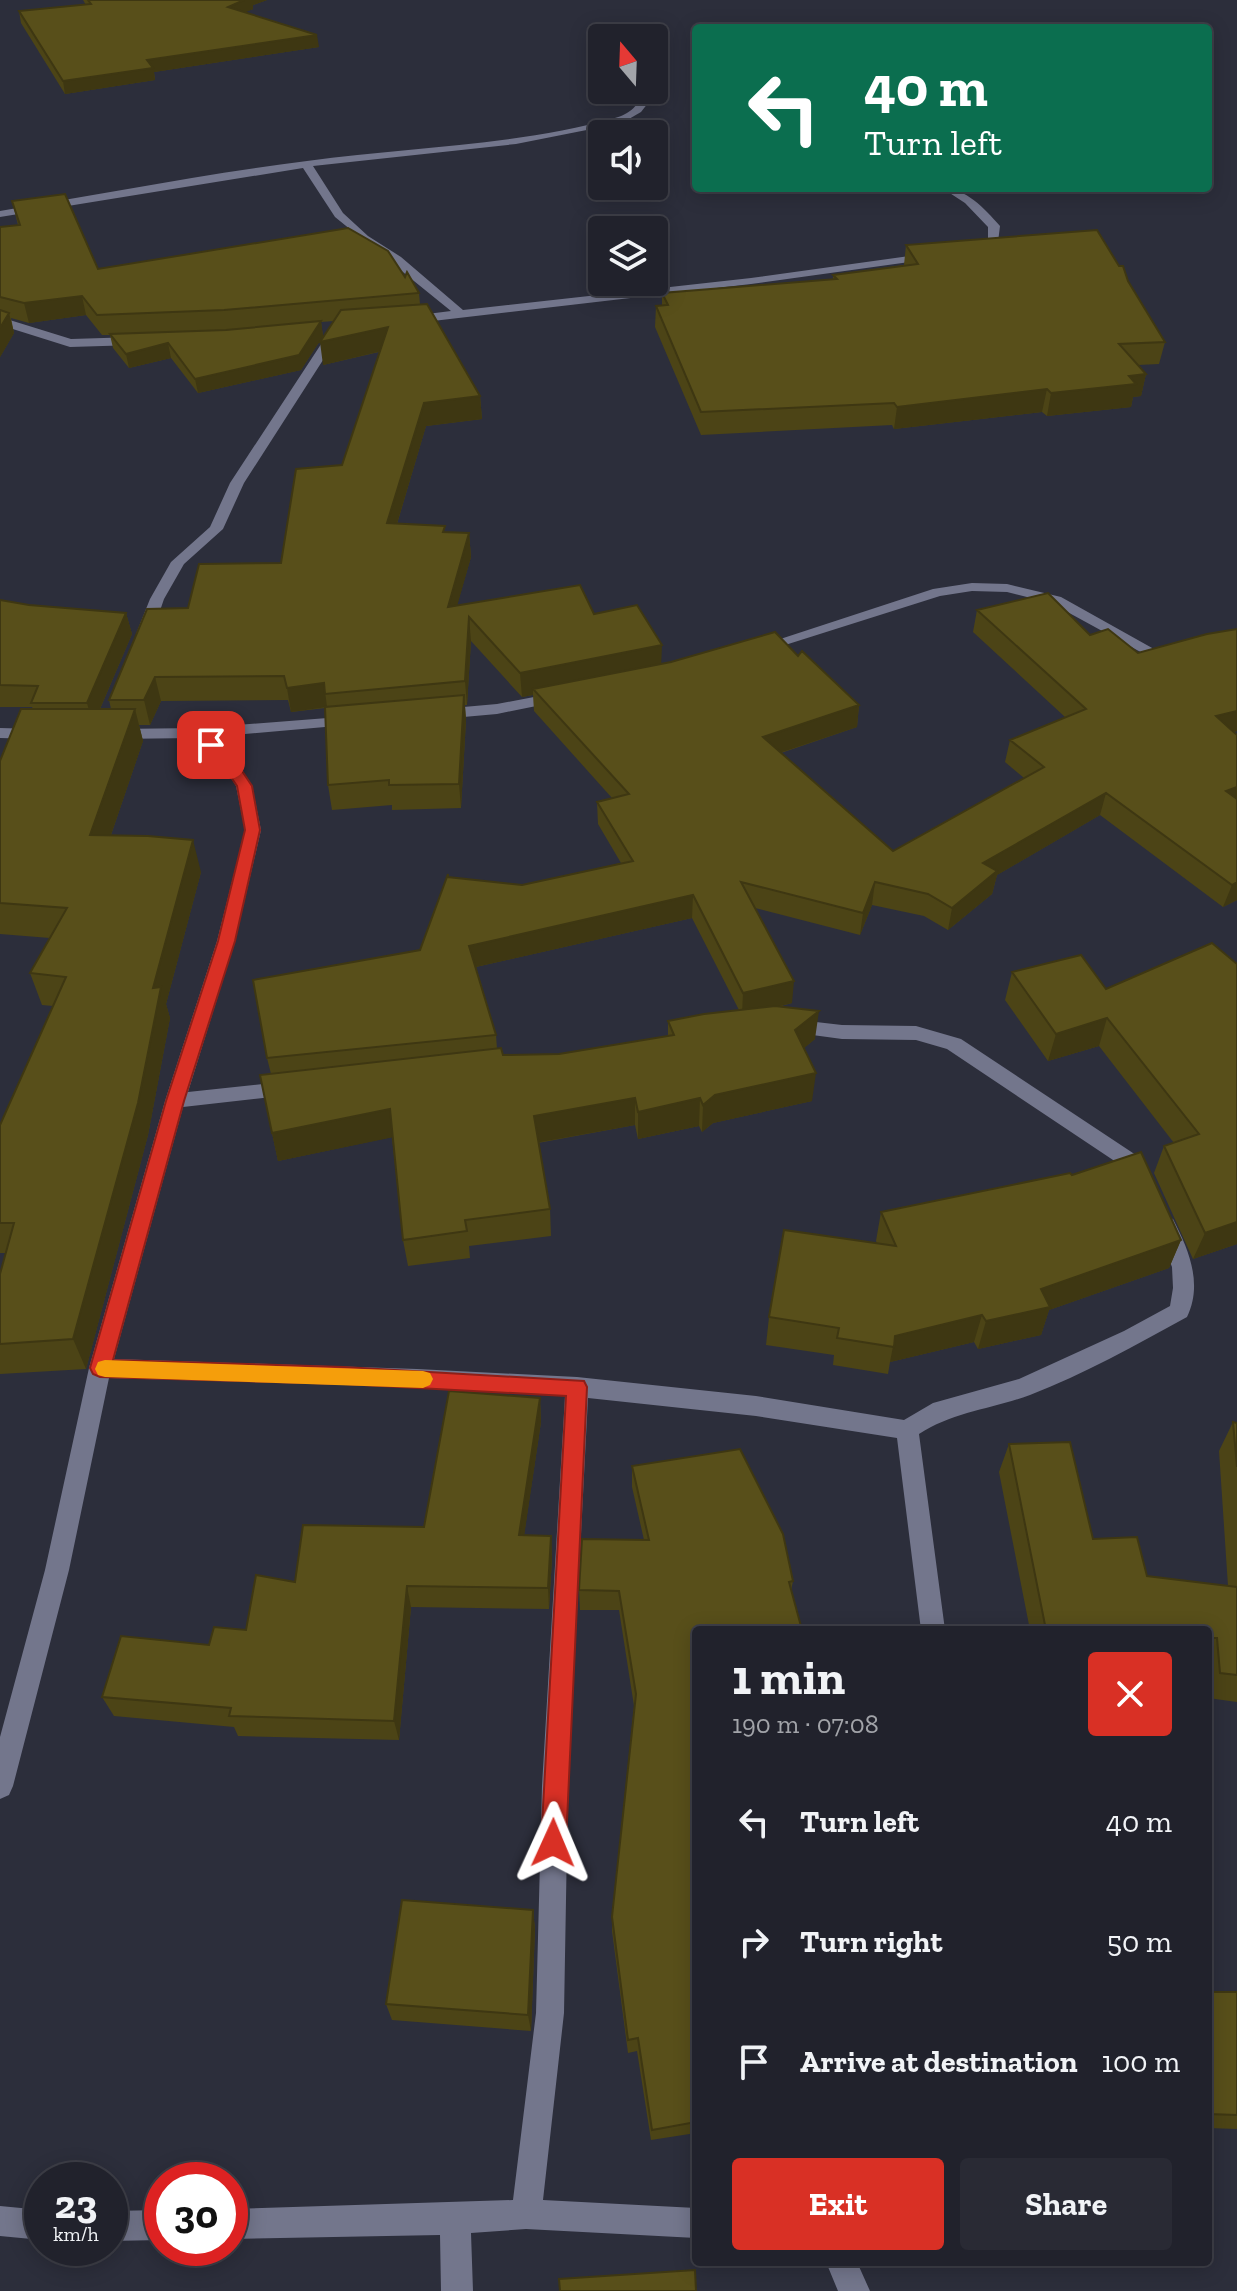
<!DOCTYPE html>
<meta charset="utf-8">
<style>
:root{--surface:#21222c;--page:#292a34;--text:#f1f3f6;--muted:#a2a4a9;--line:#3e3f48;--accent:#d93025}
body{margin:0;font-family:"Zilla Slab",serif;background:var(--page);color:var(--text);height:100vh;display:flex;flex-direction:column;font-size:30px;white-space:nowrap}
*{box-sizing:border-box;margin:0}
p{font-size:26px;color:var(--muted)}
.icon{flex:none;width:44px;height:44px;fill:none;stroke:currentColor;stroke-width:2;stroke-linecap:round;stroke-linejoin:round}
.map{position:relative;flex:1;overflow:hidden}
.details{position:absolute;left:692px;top:1626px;width:520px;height:640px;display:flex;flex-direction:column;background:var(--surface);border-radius:8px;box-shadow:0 4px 20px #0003,0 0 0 2px var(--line)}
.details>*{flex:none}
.banner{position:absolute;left:692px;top:24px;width:520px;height:168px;border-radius:8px;box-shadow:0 4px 20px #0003,0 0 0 2px var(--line);background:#0b6e4f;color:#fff;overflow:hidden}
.needle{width:52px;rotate:341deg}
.tools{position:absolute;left:588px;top:24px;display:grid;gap:16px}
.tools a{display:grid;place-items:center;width:80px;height:80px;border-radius:8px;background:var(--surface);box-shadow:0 4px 20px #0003,0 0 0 2px var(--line);font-size:40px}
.speed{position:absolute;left:24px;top:2162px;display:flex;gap:16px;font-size:40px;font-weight:700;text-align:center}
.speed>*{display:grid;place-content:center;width:104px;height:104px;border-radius:50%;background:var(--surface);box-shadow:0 4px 20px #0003,0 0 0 2px var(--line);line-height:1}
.speed small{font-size:20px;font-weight:400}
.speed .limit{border:12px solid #d22;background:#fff;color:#111}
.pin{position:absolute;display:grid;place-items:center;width:68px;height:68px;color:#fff;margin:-34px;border-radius:16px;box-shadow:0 4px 12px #0006}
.me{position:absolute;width:88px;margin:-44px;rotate:1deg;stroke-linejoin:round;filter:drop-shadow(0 0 6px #0008)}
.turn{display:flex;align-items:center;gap:28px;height:168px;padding:0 40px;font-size:36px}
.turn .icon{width:104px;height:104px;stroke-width:2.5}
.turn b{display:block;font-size:56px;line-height:68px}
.round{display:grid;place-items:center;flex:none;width:84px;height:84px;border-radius:8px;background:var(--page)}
.head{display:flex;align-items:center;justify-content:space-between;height:136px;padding:0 40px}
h1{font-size:48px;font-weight:800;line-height:60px}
.primary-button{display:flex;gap:16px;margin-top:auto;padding:16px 40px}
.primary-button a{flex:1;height:92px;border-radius:8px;background:var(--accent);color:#fff;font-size:32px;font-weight:800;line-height:92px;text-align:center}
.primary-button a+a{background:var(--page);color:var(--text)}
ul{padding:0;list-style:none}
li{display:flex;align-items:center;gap:24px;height:120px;padding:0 40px}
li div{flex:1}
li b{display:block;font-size:30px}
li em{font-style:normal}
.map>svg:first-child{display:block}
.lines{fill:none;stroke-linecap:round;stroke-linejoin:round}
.minor{fill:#73768c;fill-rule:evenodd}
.wall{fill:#4c4416;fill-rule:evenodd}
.shaded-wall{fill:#3e3712}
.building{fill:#584f1a;stroke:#3e3712;stroke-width:2}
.route{fill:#d93025;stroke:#8d1f18;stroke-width:2}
.slow{fill:#f59e0b}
</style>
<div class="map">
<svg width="1237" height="2291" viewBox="0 0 1237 2291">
<rect width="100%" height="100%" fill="#2c2e3b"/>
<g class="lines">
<path class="minor" d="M642,90H652V98L641,112L622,123L516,144L313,166L343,213L368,236L401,257L463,310L751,278L931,253L937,256L931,259L751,284L407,324L403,323V317L451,311L335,217L303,168L0,217V211C102,194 204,174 307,161C409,147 516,146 615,118C628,115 642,104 642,90Z
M942,188C966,188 984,208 1000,226L998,242L966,249V245L988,238V227L965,203Z
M0,317L71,339L136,337L142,341L136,345L70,347L0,325Z
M335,328L341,332L244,483L223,529L184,564L164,599L152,634L149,637H139L136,634L150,599L171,562L210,527L230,483L329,332Z
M972,583L1007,584L1061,597L1170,658L1167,661H1157L1051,603L1007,592L972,591L940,596L763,652H753L750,649L933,589Z
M560,692L566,694V700L497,714L441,719L433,714L441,709L497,704Z
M353,716L359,718V724L212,737L231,752L252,786L261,830L235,941L188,1092L290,1081L297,1083L300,1088L297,1093L290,1095L183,1107L114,1359L417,1369L577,1377L756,1396L904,1420L933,1403L1019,1379L1124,1331L1170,1306L1173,1288L1172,1267L1156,1225L1159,1219L1166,1217L1173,1219C1189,1250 1203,1284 1187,1317C1136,1345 1084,1374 1030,1395C992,1409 953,1412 919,1434L945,1630H921L897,1438L756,1416L588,1398L568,1786L564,2013L543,2200L696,2208V2238L526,2229L471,2233L473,2291H441L440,2235L230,2239V2209L513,2200L536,2013L542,1786L565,1396L417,1387L109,1378L69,1570L13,1786L9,1795L0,1799V1737L45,1570L89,1368L165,1101L217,941L245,830L236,786L219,759L194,738L116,739L108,734L116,729L198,728Z
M0,728L36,729L44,734L36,739L0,738Z
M790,1019L842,1025L916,1026L961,1039L1145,1161L1152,1175L1149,1181H1135L1131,1172L947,1049L916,1040L842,1039L783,1031L781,1026L783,1021Z
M0,2206L42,2210V2240L0,2236Z
M162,2210V2240L110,2241V2211Z
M826,2262H857L870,2291H838Z"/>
</g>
<path class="wall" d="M83,0H267L253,5V9L245,12L319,47L154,72L155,80L65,94L21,23L19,11L86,5Z
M12,201L98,269L405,277L419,293L420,304L480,396L482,419L426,426L397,524L445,532L469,533L471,557L457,605L594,614L661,664L798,656L859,705L857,727L781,753L893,851L1024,778L1005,762L1010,740L1065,717L973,632L977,610L1090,635L1138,653L1237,629V731L1234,732L1237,735V900L1223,907L1100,815L997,875L992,894L948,930L924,916L872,905L860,935L755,908L792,1003L778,1007L815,1039L804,1048L812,1101L713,1123L702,1132L699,1126L638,1139L635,1125L538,1143L550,1209L551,1236L469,1246L470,1258L408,1266L403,1240L392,1137L278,1161L272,1133L271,1074L267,1058L420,950L448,877L522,885L621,863L598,824L597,802L612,798L534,711L533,695L522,697L471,641L467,705H465L466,720L461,808L392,810V805L332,810L328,785L325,708L291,712L288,700L161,701L150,725H139L143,741L111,835L201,872L166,1004L170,1018L148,1135L86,1369L0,1374V1274L6,1253H0V1125L53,1006L42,1005L30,973L50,938L0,934V761L33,709L32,707H0V600L29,605L126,613L132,634L100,709H111L109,700L188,608L281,563L342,465L379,352L323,365L334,321L321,322L323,336L301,370L198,393L171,358L129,368L113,348L110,335H102L86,315L29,323L11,318L14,333L0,357V227L18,225ZM692,918L739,1010L668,1021V1036L559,1054L503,1055L497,1049L496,1035L476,967Z
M906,245L1128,281L1165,342L1159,364L1138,365L1146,374L1141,396L1133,397L1131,407L1047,416L1042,412L894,429L892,425L701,435L655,327L656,306L662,305V293L833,279V275L904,265Z
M1237,964V1244L1193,1259L1154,1173L1164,1146L1174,1143L1099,1046L1048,1061L1005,1000L1012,972L1106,989Z
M1072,1175L1181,1240L1169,1268L1049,1310L1041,1335L978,1349L974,1342L890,1362L888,1374L833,1365L834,1355L766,1345L769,1317L877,1243L876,1241L881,1212Z
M540,1398L541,1422L524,1535L551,1536L552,1558L549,1609L411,1607L399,1740L238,1736L234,1727L114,1716L102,1697L209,1645L246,1630L295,1582L424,1527Z
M1233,1422L1237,1423V1702L1208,1698V1630H1030L999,1472L1009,1444L1093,1539L1147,1576L1228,1586L1219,1451Z
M632,1466L793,1581L791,1591L696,1630V2133L651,2140L637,2051L628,2053L612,1931V1917L634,1706L619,1610H580L579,1590L644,1540L632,1487Z
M533,1910L535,1929L531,2031L392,2020L386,2004Z
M1208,1992H1237V2129L1208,2128Z"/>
<path class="shaded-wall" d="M244,0H267L253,5V9L230,19L228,7Z
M317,35L319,47L154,72L155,80L65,94L63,81L147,60Z
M82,296L86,315L29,323L24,303Z
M9,313L14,333L0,357V328Z
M321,321L323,336L301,370L198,393L195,379Z
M388,327L390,349L323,365L320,342Z
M168,343L171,358L129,368L126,354Z
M1146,374L1141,396L1133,397L1131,407L1047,416L1051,393L1129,376Z
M1047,389L1042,412L894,429L897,407Z
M480,396L482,419L426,426L390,547L387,523L424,403Z
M469,533L471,557L450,631L448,607Z
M126,613L132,634L93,725L87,703Z
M469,617L471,641L467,705L465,681Z
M662,645L661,669L533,689V695L522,697L520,673Z
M155,677L161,701L150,725L144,700Z
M324,683L327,707L291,712L287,688Z
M464,695L466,720L461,808L459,784Z
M859,705L857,727L761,759L763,737Z
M135,709L143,741L100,867L90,835Z
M1237,711V731L1209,738L1216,716Z
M1237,787V807L1226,791Z
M1106,793L1100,815L997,875L992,894L948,930L952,908L983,863Z
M193,840L201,872L166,1004L170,1018L148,1135L86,1369L73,1339L153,988Z
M875,882L872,905L860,935L863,913Z
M1237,882V900L1223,907L1232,885Z
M693,895L692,918L471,968L469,946Z
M794,981L792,1003L742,1015L743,993Z
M819,1011L815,1039L792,1058L795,1030Z
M1107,1018L1099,1046L1048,1061L1056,1034Z
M816,1073L812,1101L713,1123L702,1132L703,1105L715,1095Z
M635,1098V1125L535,1143L534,1116Z
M700,1098L699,1126L638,1139V1112Z
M390,1109L394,1137L278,1161L272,1133Z
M1237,1222V1244L1193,1259L1205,1233Z
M1181,1240L1169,1268L1049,1310L1041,1335L978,1349L986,1321L1041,1289Z
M982,1315L974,1342L890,1362L895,1336Z
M540,1398L541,1422L521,1557L519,1535Z
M551,1536L552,1558L549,1609L548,1588Z
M407,1586L411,1607L399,1740L394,1721Z
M533,1910L535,1929L531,2031L528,2015Z"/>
<path class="building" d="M88,0H244L228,7L317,35L147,60L153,68L63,81L19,11L91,4Z
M65,194L98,269L348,228L388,251L405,277L407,272L419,293L224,310L97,315L82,296L24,303L0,297V227L20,225L12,201Z
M1097,230L1119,266H1123L1128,281L1165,342L1119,344L1146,374L1129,376L1136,384L1051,393L1047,389L897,407L894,403L701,412L656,306L668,305L662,293L837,279L833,275L918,264L906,245Z
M427,304L480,396L424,403L387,523L445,526L443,532L469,533L448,607L580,585L594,614L637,605L662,645L520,673L469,617L465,681L325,694L324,683L287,688L284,676L155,677L144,700H109L147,609L188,608L199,564L281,563L296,469L342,465L388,327L320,342L341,310Z
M0,310L9,313L0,328Z
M321,321L299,355L195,379L168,343L126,354L110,334L226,330Z
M1048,593L1090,635L1108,629L1138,653L1207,634L1237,629V711L1216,716L1237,735V787L1226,791L1237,799V882L1232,885L1106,793L983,863L997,871L952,908L928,894L875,882L863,913L741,882L794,981L743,993L693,895L469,946L496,1035L267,1058L253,980L420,950L448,874V877L522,885L633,861L597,802L629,794L533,689L671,662L775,632L798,656L802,651L859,705L763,737L893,851L1044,767L1010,740L1086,709L977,610Z
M0,600L29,605L126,613L87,703H31L38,686L0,685Z
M464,695L459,784L389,785V780L328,785L325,707Z
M21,709H135L90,835L148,836L193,840L153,988L161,987L138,1103L73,1339L0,1344V1274L14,1223H0V1125L66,977L30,973L67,908L0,903V761Z
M1212,943L1237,964V1222L1205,1233L1164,1146L1199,1134L1107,1018L1056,1034L1012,972L1081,955L1106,989Z
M775,1006L819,1011L795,1030L816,1073L715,1095L703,1105L700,1098L638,1112L635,1098L534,1116L550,1209L465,1220L467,1231L403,1240L390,1109L272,1133L260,1075L501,1048L503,1055L559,1054L674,1035L668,1021L704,1014Z
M1141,1152L1181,1240L1041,1289L1050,1307L986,1321L982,1315L895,1336L894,1347L837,1338L839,1328L769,1317L784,1230L896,1246L881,1212L1070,1173L1072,1175Z
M449,1391L540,1398L519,1535L551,1536L548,1588L407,1586L394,1721L229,1716L231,1708L102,1697L121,1636L209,1645L214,1627L246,1630L256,1575L295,1582L303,1525L424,1527Z
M1233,1422L1237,1423V1467Z
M1070,1442L1093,1539L1137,1537L1147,1576L1237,1587V1675L1220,1673L1217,1638H1208V1630H1046L1009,1444Z
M740,1449L783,1534L793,1581L789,1582L802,1630H696V2122L652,2130L638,2038L628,2040L612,1917L636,1694L619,1591L579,1590L582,1539L649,1540L632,1466Z
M402,1900L533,1910L528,2015L386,2004Z
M1208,1992H1237V2115L1208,2114Z
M695,2270L696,2291H560L559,2279Z"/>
<path class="route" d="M211,740L230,753L252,786L260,830L235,941L184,1101L113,1360L344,1367L584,1381L587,1387L566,1843L562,1852L553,1855L545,1852L541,1843L566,1396L344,1384L100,1377L93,1374L90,1368L166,1101L218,941L245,830L237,786L219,760L204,745Z"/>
<path class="slow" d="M105,1360L423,1371L430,1373L433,1379L430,1385L423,1388L105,1377L98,1375L95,1369L98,1362Z"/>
</svg>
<div class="tools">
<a><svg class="needle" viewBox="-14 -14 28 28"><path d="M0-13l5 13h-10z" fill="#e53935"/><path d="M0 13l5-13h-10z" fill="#a2a4a9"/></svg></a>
<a><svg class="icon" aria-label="sound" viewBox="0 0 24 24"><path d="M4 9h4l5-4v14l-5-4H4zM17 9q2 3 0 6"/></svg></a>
<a><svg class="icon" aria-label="layers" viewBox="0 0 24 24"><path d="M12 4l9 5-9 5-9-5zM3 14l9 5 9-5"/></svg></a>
</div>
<div class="speed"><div>23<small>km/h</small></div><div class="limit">30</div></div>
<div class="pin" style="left:211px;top:745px;background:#d93025"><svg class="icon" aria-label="arrive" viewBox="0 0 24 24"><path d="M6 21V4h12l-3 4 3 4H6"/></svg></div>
<svg class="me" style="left:553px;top:1843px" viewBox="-20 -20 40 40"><path d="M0-17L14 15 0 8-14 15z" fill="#d93025" stroke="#fff" stroke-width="4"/></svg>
<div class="banner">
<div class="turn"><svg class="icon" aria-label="left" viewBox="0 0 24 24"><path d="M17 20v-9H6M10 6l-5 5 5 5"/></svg><div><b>40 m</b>Turn left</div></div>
</div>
<section class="details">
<div class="head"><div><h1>1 min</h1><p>190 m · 07:08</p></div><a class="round" style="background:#d93025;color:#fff"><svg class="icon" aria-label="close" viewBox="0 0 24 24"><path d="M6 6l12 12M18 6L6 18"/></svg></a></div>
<ul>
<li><svg class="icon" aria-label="left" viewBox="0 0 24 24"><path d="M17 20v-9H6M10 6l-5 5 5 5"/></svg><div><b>Turn left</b></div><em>40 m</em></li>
<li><svg class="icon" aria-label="right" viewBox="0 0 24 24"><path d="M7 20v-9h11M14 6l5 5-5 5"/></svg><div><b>Turn right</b></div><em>50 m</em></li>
<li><svg class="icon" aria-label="arrive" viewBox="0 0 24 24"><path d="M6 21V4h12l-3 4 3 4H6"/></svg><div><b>Arrive at destination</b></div><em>100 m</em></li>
</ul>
<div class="primary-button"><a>Exit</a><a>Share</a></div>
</section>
</div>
